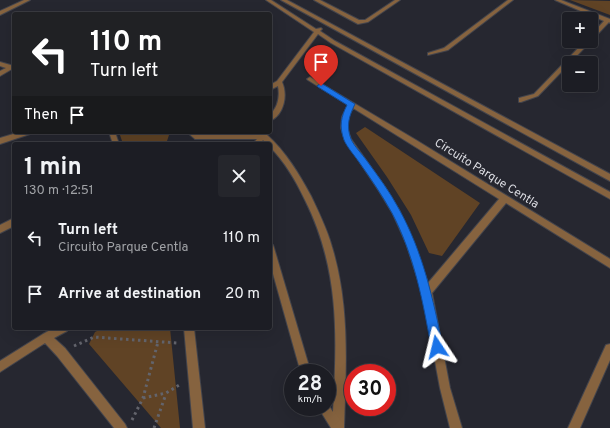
<!DOCTYPE html>
<meta charset="utf-8">
<style>
:root{--surface:#1c1d24;--page:#25262c;--text:#f1f3f6;--muted:#a0a2a6;--line:#3a3b41}
body{margin:0;font-family:Overpass,sans-serif;background:var(--page);color:var(--text);height:100vh;display:flex;flex-direction:column;font-size:15px;white-space:nowrap}
*{box-sizing:border-box;margin:0}
p{font-size:13px;color:var(--muted)}
.icon{flex:none;width:22px;height:22px;fill:none;stroke:currentColor;stroke-width:2;stroke-linecap:round;stroke-linejoin:round}
.map{position:relative;flex:1;overflow:hidden}
.panel{position:absolute;left:12px;top:142px;width:260px;height:188px;display:flex;flex-direction:column;background:var(--surface);border-radius:4px;box-shadow:0 4px 16px #0002,0 0 0 1px var(--line)}
.panel>*{flex:none}
.banner{position:absolute;left:12px;top:12px;width:260px;height:122px;border-radius:4px;box-shadow:0 4px 16px #0002,0 0 0 1px var(--line);background:#202124;color:#fff;overflow:hidden}
.buttons{position:absolute;left:562px;top:12px;display:grid;gap:8px}
.buttons a{display:grid;place-items:center;width:36px;height:36px;border-radius:4px;background:var(--surface);box-shadow:0 4px 16px #0002,0 0 0 1px var(--line);font-size:20px}
.speed{position:absolute;left:284px;top:364px;display:flex;gap:8px;font-size:20px;font-weight:700;text-align:center}
.speed>*{display:grid;place-content:center;width:52px;height:52px;border-radius:50%;background:var(--surface);box-shadow:0 4px 16px #0002,0 0 0 1px var(--line);line-height:1}
.speed small{font-size:10px;font-weight:400}
.speed .limit{border:6px solid #d22;background:#fff;color:#111}
.pin{position:absolute;display:grid;place-items:center;width:34px;height:34px;color:#fff;margin:-41px -17px;border-radius:50% 50% 50% 0;rotate:-45deg;box-shadow:0 0 4px #0007}
.pin .icon{rotate:45deg}
.me{position:absolute;width:44px;margin:-22px;rotate:350deg;stroke-linejoin:round;filter:drop-shadow(0 0 3px #0008)}
.turn{display:flex;align-items:center;gap:14px;height:84px;padding:0 12px;font-size:18px}
.turn .icon{width:52px;height:52px;stroke-width:2.5}
.turn b{display:block;font-size:28px;line-height:34px}
.then{display:flex;align-items:center;height:38px;padding:0 12px;background:#0003;gap:8px;font-size:15px}
.round{display:grid;place-items:center;flex:none;width:42px;height:42px;border-radius:4px;background:var(--page)}
.head{display:flex;align-items:center;justify-content:space-between;height:68px;padding:0 12px}
h1{font-size:24px;font-weight:700;line-height:30px}
ul{padding:0;list-style:none}
li{display:flex;align-items:center;gap:12px;height:56px;padding:0 12px}
li div{flex:1}
li b{display:block;font-size:15px}
li em{font-style:normal}
.map>svg:first-child{display:block}
.green{fill:#604325}
.lines{fill:none;stroke-linecap:round;stroke-linejoin:round}
.minor-casing{stroke:#43444c;stroke-width:2}
.tertiary-casing{stroke:#43444c;stroke-width:2}
.path{stroke:#63646c;stroke-width:3;stroke-dasharray:2.5 3.5;stroke-linecap:butt}
.minor{fill:#86633f;fill-rule:evenodd}
.tertiary{fill:#86633f;fill-rule:evenodd}
.route{fill:#1a73e8;stroke:#114b97}
.labels{text-anchor:middle;stroke-width:4;stroke-linejoin:round;paint-order:stroke}
.street-label{font-size:12px;fill:#dbdce2;stroke:#262730}
</style>
<div class="map">
<svg width="610" height="428" viewBox="0 0 610 428">
<rect width="100%" height="100%" fill="#262730"/>
<path class="green" d="M570,0L610,1V15Z
M365,127L480,203L442,256L429,253L411,215L387,177L356,133Z
M119,132H170L166,144H123Z
M103,328H170L180,428H161L89,344L95,332Z"/>
<g class="lines">
<g class="minor-casing">
<path id="minor" d="M24,0H30L0,15V11Z
M314,0H320L359,20H365L395,0H400L368,22L358,24Z
M508,0H513L448,50L428,55V53L444,48Z
M555,0H561L610,19V23L609,22L593,39L591,40V35L604,21Z
M585,41H591L538,96L521,102H519V98L534,94Z
M0,62L14,66V70L12,69L0,76V71L6,68L0,66Z
M310,77L416,140L610,259V268L506,203L432,293L450,388L462,428H450L440,388L422,292L406,243L393,214L379,191L345,140L341,128L342,117L348,105L308,80L307,79ZM353,108L499,199L428,283L414,243L399,210L385,187L351,139L347,128L348,117Z
M20,132H31L30,134L0,144V138Z
M109,132H115L119,144H113Z
M187,132H195L196,133H263L266,136L263,139H195Z
M14,218V226L0,233V225Z
M54,328H69L67,331L54,338L65,348L125,424L127,428H114L57,356L45,343L0,372V361L43,334Z
M184,328H194L205,428H193Z
M610,344V360L580,428H568L606,345Z"/>
</g>
<g class="tertiary-casing">
<path id="tertiary" d="M266,0H271L316,29L321,28L322,29L320,31L335,41L610,192V199L331,43L318,34L282,82C288,95 284,115 270,121V115C278,107 280,97 278,86L270,90V85L277,81L314,32Z
M281,0H287L610,174V181Z
M261,132H267V135C286,152 299,174 311,196C319,213 327,229 332,247C350,306 346,367 344,428H331L318,407H327V403L333,412C337,336 340,270 305,200C296,181 285,162 270,147V144H267L263,140L260,144H253L260,135Z
M270,244L273,245L274,248L311,373H301L270,263Z"/>
</g>
<path class="path" d="M74,346L94,337L177,343
M143,398L166,393L181,384
M132,420L143,398L158,342
M154,428L166,394"/>
<use href="#minor" class="minor"/>
<use href="#tertiary" class="tertiary"/>
</g>
<path class="route" d="M321,83L355,104C349,116 346,126 351,139C354,146 362,154 367,161C378,176 390,192 399,209C423,252 433,299 443,347L441,351L437,353L433,351L431,347C423,301 414,255 392,213C382,195 371,179 359,162C354,155 347,147 344,140C339,126 341,117 347,105L318,87L317,86Z"/>
<g class="labels">
<g class="street-label">
<text transform="translate(487 173) rotate(32)" y="4">Circuito Parque Centla</text>
</g>
</g>
</svg>
<div class="buttons">
<a>+</a>
<a>−</a>
</div>
<div class="speed"><div>28<small>km/h</small></div><div class="limit">30</div></div>
<div class="pin" style="left:321px;top:86px;background:#d93025"><svg class="icon" aria-label="arrive" viewBox="0 0 24 24"><path d="M6 21V4h12l-3 4 3 4H6"/></svg></div>
<svg class="me" style="left:437px;top:347px" viewBox="-20 -20 40 40"><path d="M0-17L14 15 0 8-14 15z" fill="#1a73e8" stroke="#fff" stroke-width="4"/></svg>
<div class="banner">
<div class="turn"><svg class="icon" aria-label="left" viewBox="0 0 24 24"><path d="M17 20v-9H6M10 6l-5 5 5 5"/></svg><div><b>110 m</b>Turn left</div></div>
<div class="then">Then<svg class="icon" aria-label="arrive" viewBox="0 0 24 24"><path d="M6 21V4h12l-3 4 3 4H6"/></svg></div>
</div>
<section class="panel">
<div class="head"><div><h1>1 min</h1><p>130 m · 12:51</p></div><a class="round"><svg class="icon" aria-label="close" viewBox="0 0 24 24"><path d="M6 6l12 12M18 6L6 18"/></svg></a></div>
<ul>
<li><svg class="icon" aria-label="left" viewBox="0 0 24 24"><path d="M17 20v-9H6M10 6l-5 5 5 5"/></svg><div><b>Turn left</b><p>Circuito Parque Centla</p></div><em>110 m</em></li>
<li><svg class="icon" aria-label="arrive" viewBox="0 0 24 24"><path d="M6 21V4h12l-3 4 3 4H6"/></svg><div><b>Arrive at destination</b></div><em>20 m</em></li>
</ul>
</section>
</div>
